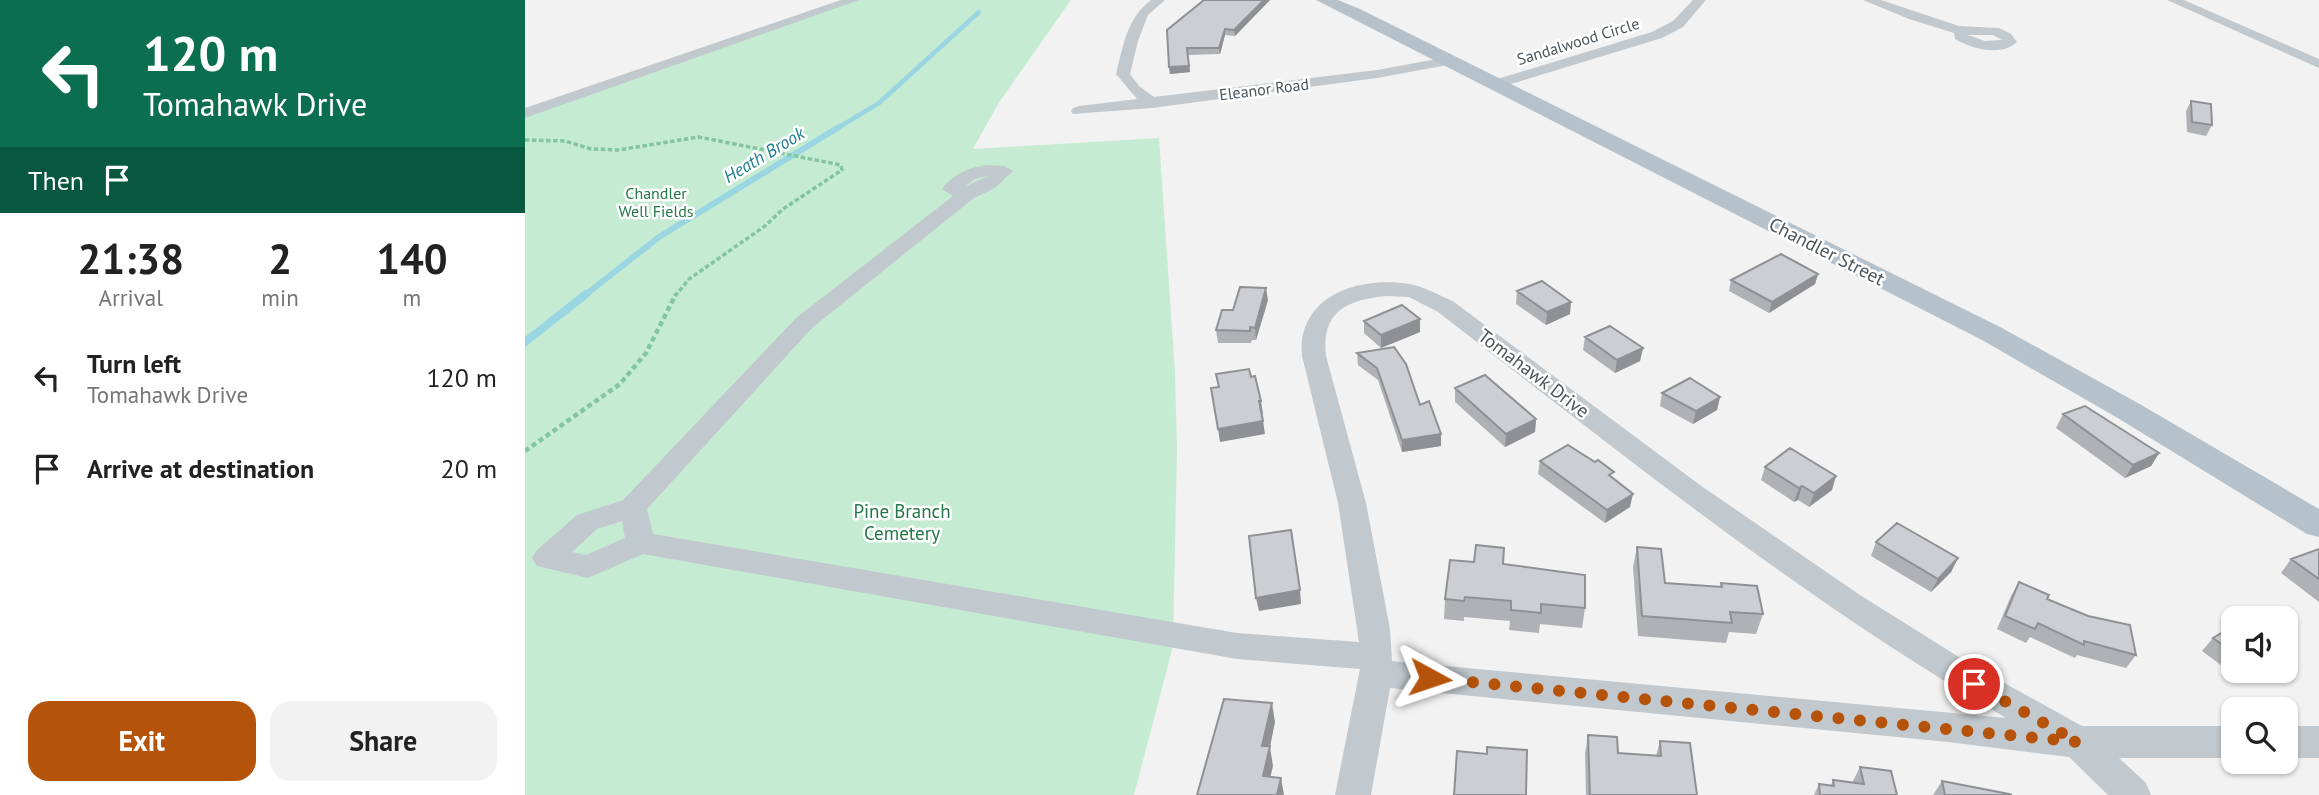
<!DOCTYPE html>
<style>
:root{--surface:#fff;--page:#f2f2f2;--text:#222;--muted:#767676;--accent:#b45309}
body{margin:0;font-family:"PT Sans",sans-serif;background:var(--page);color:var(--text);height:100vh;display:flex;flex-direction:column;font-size:26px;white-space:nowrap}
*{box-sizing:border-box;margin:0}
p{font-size:23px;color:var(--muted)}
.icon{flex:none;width:38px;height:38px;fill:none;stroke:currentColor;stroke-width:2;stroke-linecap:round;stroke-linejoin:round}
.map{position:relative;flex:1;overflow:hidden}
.details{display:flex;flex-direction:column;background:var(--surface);width:525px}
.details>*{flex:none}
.banner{background:#0b6e4f;color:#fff;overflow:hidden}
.buttons{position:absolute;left:1696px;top:606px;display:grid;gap:14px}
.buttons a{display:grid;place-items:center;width:77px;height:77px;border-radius:14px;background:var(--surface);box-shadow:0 2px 5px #0004;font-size:35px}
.pin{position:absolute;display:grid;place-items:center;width:60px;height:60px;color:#fff;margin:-30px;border:4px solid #fff;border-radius:50%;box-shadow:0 2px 7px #0007}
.me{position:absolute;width:77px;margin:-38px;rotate:95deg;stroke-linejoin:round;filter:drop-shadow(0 0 5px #0008)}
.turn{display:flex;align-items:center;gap:24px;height:147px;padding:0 28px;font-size:32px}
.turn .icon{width:91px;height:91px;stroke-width:2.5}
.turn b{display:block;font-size:49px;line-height:60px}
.then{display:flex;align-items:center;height:66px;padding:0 28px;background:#0003;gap:14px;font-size:26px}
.eta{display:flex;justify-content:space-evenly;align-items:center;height:119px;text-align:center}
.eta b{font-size:42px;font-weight:600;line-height:49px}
.primary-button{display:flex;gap:14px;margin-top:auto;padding:14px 28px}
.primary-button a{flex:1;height:80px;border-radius:21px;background:var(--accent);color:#fff;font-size:28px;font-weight:600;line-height:80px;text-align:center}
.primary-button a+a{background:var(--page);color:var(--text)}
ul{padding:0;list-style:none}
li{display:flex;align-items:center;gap:21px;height:91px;padding:0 28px}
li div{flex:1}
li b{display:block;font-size:26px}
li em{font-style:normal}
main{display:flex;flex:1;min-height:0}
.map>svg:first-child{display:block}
.green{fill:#c6ebd3}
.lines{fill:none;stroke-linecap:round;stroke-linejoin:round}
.stream-far2{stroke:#99d6e2;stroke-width:4.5}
.stream-far1{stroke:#99d6e2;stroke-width:6}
.stream{stroke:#99d6e2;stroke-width:8}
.path-far1{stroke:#82c5a1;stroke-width:3.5;stroke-dasharray:4.5 2.5;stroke-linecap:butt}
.path{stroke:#82c5a1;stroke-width:4.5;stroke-dasharray:5 3.5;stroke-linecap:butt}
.minor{fill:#c1c9ce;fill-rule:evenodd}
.major{fill:#b5c2cc;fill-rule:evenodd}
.wall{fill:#afb1b5}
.shaded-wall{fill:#8f9094}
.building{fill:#ccced3;stroke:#8f9094;stroke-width:2}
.route{stroke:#b45309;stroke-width:12;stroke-dasharray:0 21.6}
.labels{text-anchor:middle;stroke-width:5;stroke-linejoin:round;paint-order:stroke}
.far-street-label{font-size:16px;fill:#4b555d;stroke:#fff}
.far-park-label{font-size:16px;fill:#237749;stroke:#fff}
.far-water-label{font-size:18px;font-style:italic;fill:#1d7c8f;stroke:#fff}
.street-label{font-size:19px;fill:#4b555d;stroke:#fff}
.park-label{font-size:19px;fill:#237749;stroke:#fff}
</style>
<main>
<section class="details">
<div class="banner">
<div class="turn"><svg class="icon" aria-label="left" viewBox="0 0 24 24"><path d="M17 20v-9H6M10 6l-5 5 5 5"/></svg><div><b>120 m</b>Tomahawk Drive</div></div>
<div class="then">Then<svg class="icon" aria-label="arrive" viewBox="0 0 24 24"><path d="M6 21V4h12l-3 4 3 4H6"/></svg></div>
</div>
<div class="eta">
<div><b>21:38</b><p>Arrival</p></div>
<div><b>2</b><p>min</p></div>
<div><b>140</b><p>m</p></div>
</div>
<ul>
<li><svg class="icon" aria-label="left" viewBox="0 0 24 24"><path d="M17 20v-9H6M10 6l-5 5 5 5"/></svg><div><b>Turn left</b><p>Tomahawk Drive</p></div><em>120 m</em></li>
<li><svg class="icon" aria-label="arrive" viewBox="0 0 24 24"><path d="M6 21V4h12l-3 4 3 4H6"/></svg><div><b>Arrive at destination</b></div><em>20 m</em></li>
</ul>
<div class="primary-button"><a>Exit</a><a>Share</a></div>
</section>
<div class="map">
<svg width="1794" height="795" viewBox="0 0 1794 795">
<rect width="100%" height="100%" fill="#f3f2f2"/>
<path class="green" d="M316,0H546L473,104L448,149L634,138L650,372L652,449L648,646L609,795H0V109Z"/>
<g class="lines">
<path class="stream-far2" d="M311,129L354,103L454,12"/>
<path class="stream-far1" d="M59,296L134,237L314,127"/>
<path class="stream" d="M0,342L61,294"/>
<path class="path-far1" d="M0,140L40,141L66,149L93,150L174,137L316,165L317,170L258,209L240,226L164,279L150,296"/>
<path class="path" d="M0,451L95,384L121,353L151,294"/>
<path class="minor" d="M316,0H334L0,118V108Z
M626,0H640L623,15L613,41L605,74L614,86L629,97L852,70L923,57L930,61L923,65L852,78L627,108L548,114L546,111L548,108L554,106L612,99L591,74C598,46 602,18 626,0Z
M1168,0H1181L1158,27L1137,38L976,87L971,89L963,84L966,81L1127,32L1148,21Z
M1338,0H1356L1434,26L1474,28L1486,34L1492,42C1476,57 1447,49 1430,39L1429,33L1384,19ZM1443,35H1468L1477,40L1460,41Z
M1642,0H1659L1794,59V68Z
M463,165L479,166L488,171L470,188L449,198L287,328L122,509L128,534L712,633L834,642L813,503L777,356C772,296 833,276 884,284C900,287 914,295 929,302L1175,485L1335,595L1445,664L1557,726H1708V758H1594L1621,783L1626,795H1583L1544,757L1423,742L865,688L846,795H810L835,669L712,659L118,554L63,578L12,566L7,558L12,550L52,515L98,500L271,318L428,196L417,189C428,174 444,167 463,165ZM463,176L439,187L450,179ZM861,296L884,297L913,312C1097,454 1279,601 1481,718L867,661L865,629L841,503L801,356C796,312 821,300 861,296ZM97,521L100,538L61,555L47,552L72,529Z
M1760,726H1794V758H1760Z"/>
<path class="major" d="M791,0H813L835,9L1477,328L1613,403L1794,509V537L1782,534L1591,417L1457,340Z"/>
</g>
<path class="wall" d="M679,0H745L710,36L700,35L695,54L663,55L665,72L645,74L644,67Z
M1666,101L1687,125L1681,136L1662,132L1661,111Z
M1293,274L1290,284L1244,313L1204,291L1206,280Z
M992,291L1045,314L1021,325L991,304Z
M743,300L731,340H727L726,343H693L691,330L708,310Z
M895,319V332L856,348L839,333V321Z
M1060,337L1118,348L1115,361L1090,373L1058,350Z
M869,347L895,405L916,446L877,452L853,380L833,365L832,353Z
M930,388L1011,419L1010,432L980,447L930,402Z
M1137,393L1195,397L1192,410L1168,424L1135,406Z
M1538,414L1634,453L1626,466L1600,478L1531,428Z
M1015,461L1070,462L1088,479L1105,507L1080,523L1013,474Z
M1240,467L1307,490L1284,507L1273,500L1269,502L1236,480Z
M1351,542L1433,558L1426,572L1406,592L1346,556Z
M1112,547L1140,583L1195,587L1196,583L1238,614L1231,634L1204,632L1201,643L1113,636L1108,567Z
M1794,549V602L1756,573L1766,559Z
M978,564L1060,608L1057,628L1015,624L1014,633L984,630L985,621L939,617V621L919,619L920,599Z
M1494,582L1522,599L1611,655L1601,668L1552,655L1550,658L1505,637L1501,643L1472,629L1486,596Z
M1708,626V670H1729L1715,679L1677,651L1688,638Z
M1063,735L1093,753L1131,756L1135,741L1172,795H1061L1060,754Z
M1335,767L1372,795H1289L1294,784L1306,785L1308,780L1329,783L1328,781Z
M1417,781L1487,795H1408Z"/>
<path class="shaded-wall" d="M739,0H745L710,36L709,30Z
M700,29V35L695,54L694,48Z
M662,48L665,72L645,74L644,67Z
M1293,274L1290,284L1244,313L1247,302Z
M741,288L743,300L731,340L730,328Z
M1046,302L1045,314L1021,325L1022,312Z
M895,319V332L856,348V335Z
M1118,348L1115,361L1090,373L1092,360Z
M1195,397L1192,410L1168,424L1171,411Z
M734,401H736L738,414H736Z
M1011,419L1010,432L980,447L981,434Z
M738,421L740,434L695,442L693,429Z
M916,434V446L877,452V440Z
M1634,453L1626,466L1600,478L1608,465Z
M1311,476L1307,490L1284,507L1289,493Z
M1277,486L1273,500L1269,502L1274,488Z
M1108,494L1105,507L1080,523L1082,510Z
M1433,558L1426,572L1406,592L1413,579Z
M775,590L776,604L734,611L731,598Z
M1722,670H1729L1715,679Z
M747,703L750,722L745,747L748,766L741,795L738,776L737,746Z
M756,778L759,795H752Z"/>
<path class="building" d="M679,0H739L709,30L700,29L694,48H662L664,66L644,67L642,30Z
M1666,101L1686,104L1687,125L1667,122Z
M1256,254L1293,274L1247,302L1206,280Z
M1017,281L1046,302L1022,312L992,291Z
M715,287L741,288L730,328L725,327V331L691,330L697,310H708Z
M877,305L895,319L856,335L839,321Z
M1085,326L1118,348L1092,360L1060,337Z
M869,347L881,364L895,405L904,401L916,434L877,440L852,368L832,353Z
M724,369L726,377L730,376L736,401H734L738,421L693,429L686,388L694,387L691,374Z
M960,375L1011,419L981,434L930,388Z
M1165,378L1195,397L1171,411L1137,393Z
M1560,406L1634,453L1608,465L1538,414Z
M1043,445L1070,462L1073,460L1089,472L1084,475L1108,494L1082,510L1015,461Z
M1265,448L1311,476L1289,493L1277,486L1274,488L1240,467Z
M1372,523L1433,558L1413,579L1351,542Z
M766,530L775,590L731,598L724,536Z
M951,545L979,548L978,564L1060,575V608L1016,604V613L986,610V601L940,597L939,601L920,599L925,560L949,562Z
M1112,547L1136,549L1140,583L1197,587L1196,583L1232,586L1238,614L1205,612L1207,623L1117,616Z
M1794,549V579L1766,559Z
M1494,582L1524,595L1522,599L1563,616L1605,625L1611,655L1559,641V645L1513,623L1510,629L1480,616Z
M1729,613L1735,618H1721Z
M1708,626V652L1688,638Z
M1760,635L1768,640L1760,644Z
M699,699L747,703L737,746H745L738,776L756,778L752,795H672Z
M1063,735L1092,737L1093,753L1136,756L1135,741L1165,743L1172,795H1065Z
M962,747L1002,750L1001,795H929L932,751L962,754Z
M1335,767L1366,771L1372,795H1295L1294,784L1309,786L1308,780L1339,784Z
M1417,781L1484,794L1487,795H1420Z"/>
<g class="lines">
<path class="route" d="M905,678L1553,742L1449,684"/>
</g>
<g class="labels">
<g class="far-street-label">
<text transform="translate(1053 41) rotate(-17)" y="6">Sandalwood Circle</text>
<text transform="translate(739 89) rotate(-7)" y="6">Eleanor Road</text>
</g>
<g class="far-park-label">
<text x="131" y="199">Chandler<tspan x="131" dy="18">Well Fields</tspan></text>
</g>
<g class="far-water-label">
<text transform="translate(239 155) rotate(-31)" y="6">Heath Brook</text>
</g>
<g class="street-label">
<text transform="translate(1302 251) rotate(27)" y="7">Chandler Street</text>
<text transform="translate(1009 373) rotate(37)" y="7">Tomahawk Drive</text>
</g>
<g class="park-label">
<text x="377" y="518">Pine Branch<tspan x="377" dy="22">Cemetery</tspan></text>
</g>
</g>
</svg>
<div class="buttons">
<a><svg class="icon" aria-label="sound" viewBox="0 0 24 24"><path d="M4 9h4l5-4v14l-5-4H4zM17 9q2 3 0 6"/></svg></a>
<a><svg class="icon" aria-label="search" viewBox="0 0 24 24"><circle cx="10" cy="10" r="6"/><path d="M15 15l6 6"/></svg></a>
</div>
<div class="pin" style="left:1449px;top:684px;background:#d93025"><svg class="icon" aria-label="arrive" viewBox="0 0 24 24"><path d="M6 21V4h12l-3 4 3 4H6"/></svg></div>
<svg class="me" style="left:905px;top:678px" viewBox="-20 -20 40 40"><path d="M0-17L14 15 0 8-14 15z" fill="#b45309" stroke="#fff" stroke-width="4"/></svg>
</div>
</main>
